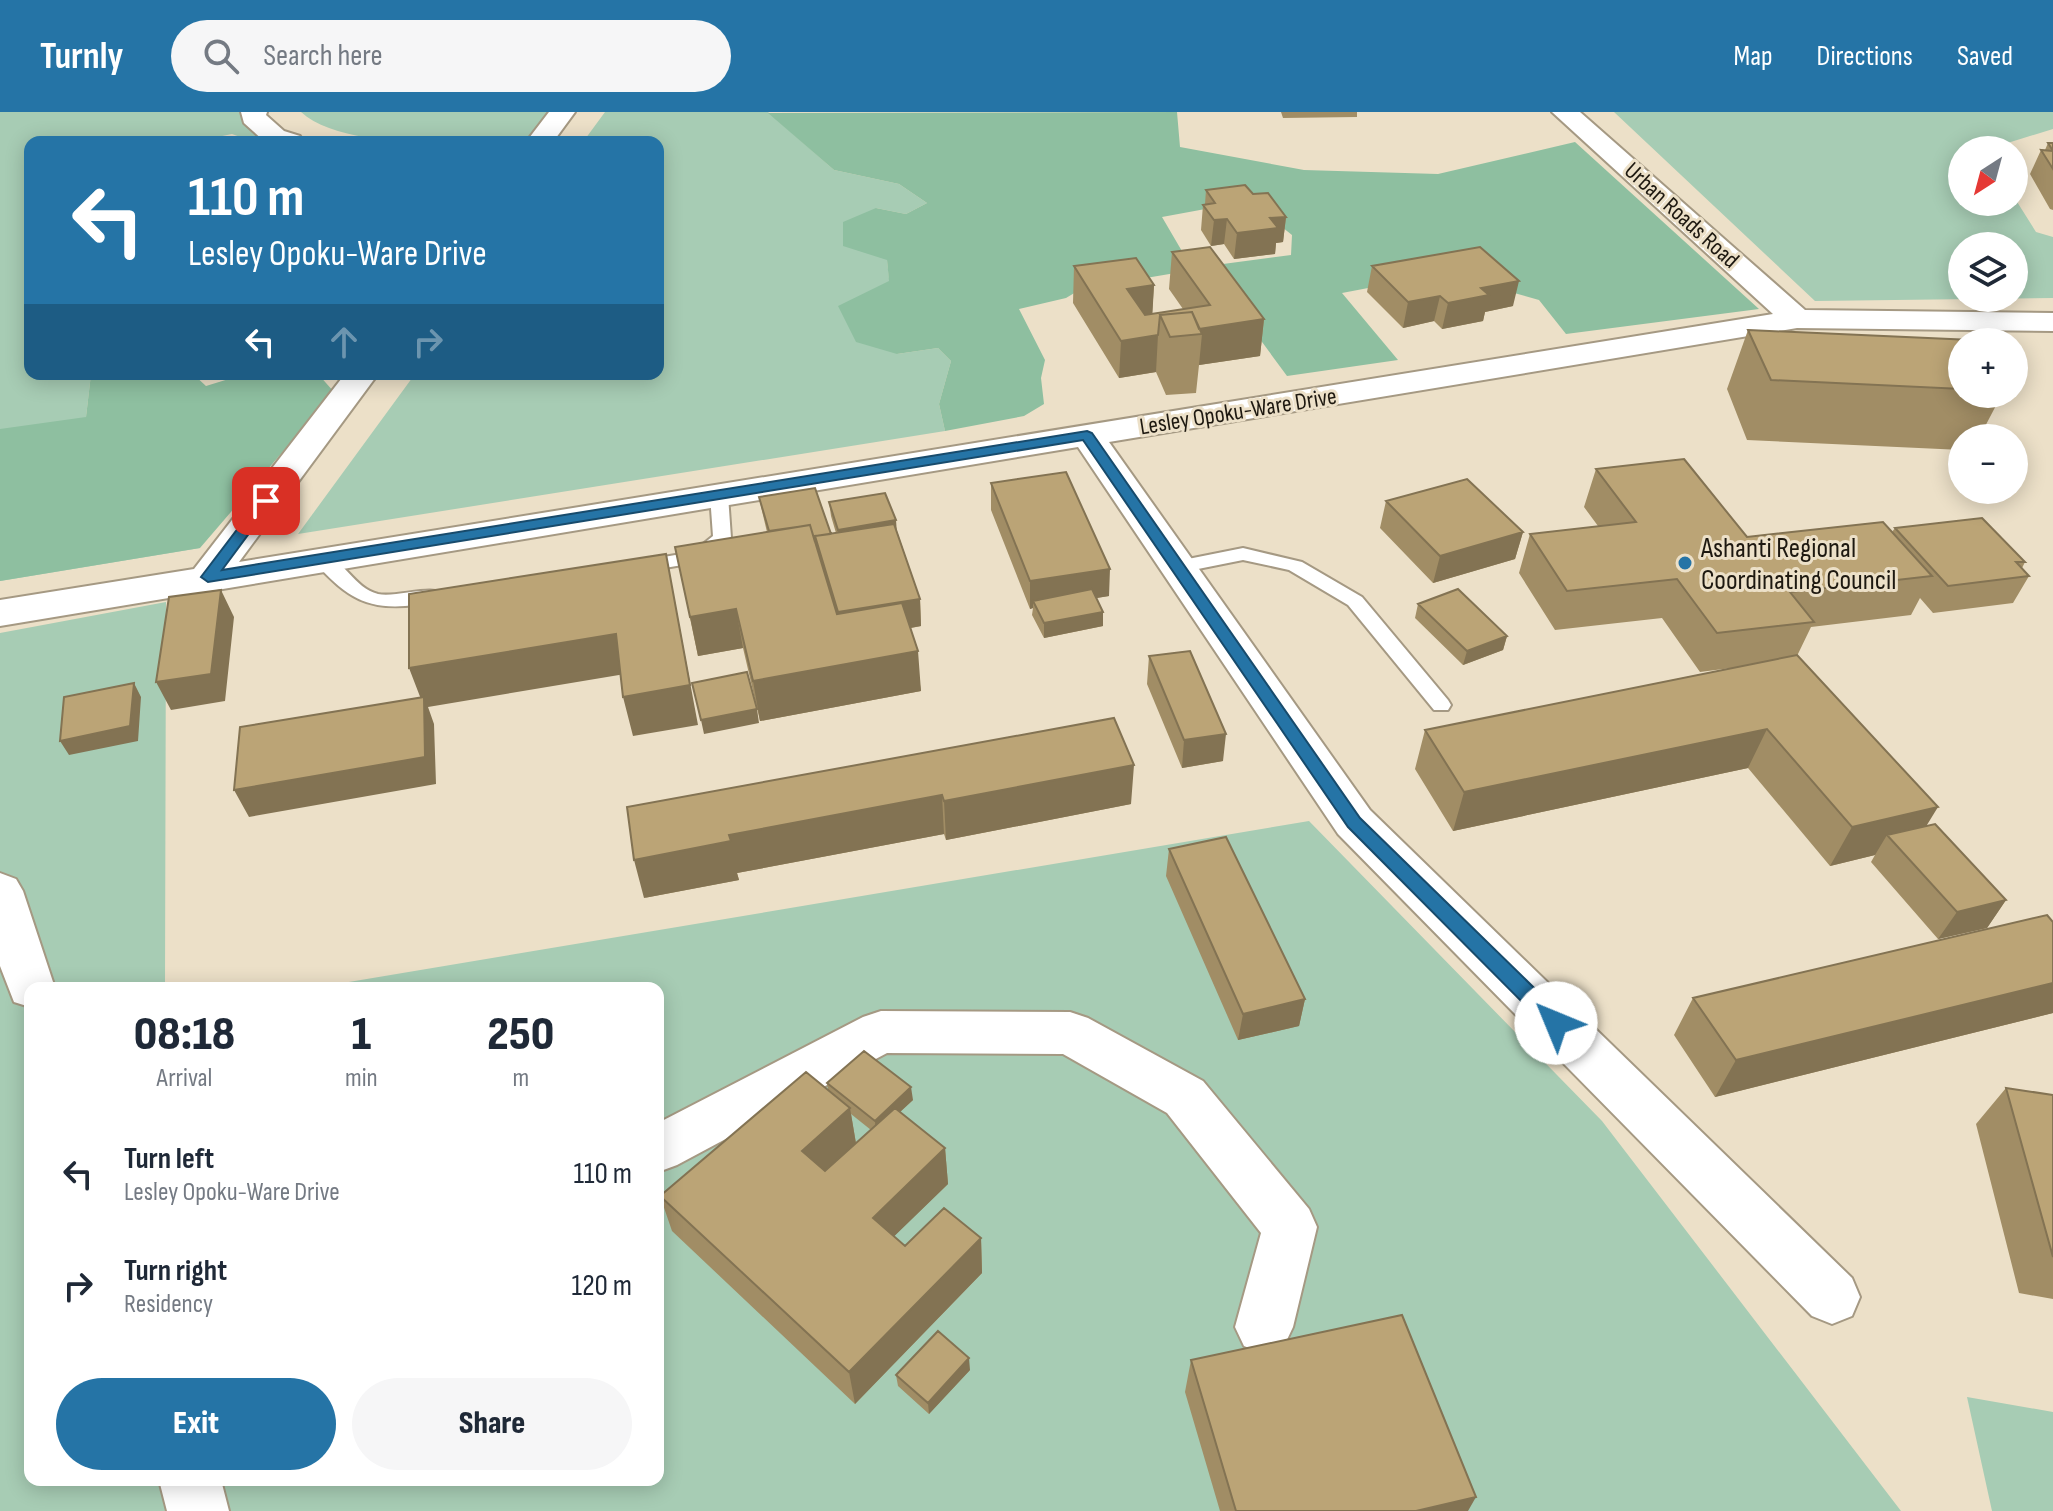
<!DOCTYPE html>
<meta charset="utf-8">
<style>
:root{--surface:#fff;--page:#f6f6f7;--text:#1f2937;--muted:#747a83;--accent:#2574a6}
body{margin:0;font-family:"Sofia Sans Condensed",sans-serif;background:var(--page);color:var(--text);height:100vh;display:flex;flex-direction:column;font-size:30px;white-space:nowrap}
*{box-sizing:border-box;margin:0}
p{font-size:26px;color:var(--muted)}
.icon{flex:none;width:44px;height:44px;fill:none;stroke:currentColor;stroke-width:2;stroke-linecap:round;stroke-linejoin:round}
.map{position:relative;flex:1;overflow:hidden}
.sheet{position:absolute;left:24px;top:870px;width:640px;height:504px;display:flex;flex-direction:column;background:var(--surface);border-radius:16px;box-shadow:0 4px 20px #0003}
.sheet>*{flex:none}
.guide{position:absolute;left:24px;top:24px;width:640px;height:244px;border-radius:16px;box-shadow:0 4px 20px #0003;background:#2574a6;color:#fff;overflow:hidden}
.needle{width:52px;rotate:216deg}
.tools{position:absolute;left:1948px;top:24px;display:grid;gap:16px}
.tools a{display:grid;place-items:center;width:80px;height:80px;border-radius:50%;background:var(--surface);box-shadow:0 4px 20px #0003;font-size:40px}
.pin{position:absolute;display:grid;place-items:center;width:68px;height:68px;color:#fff;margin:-34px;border-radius:16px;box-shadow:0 4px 12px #0006}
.me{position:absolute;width:88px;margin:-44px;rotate:315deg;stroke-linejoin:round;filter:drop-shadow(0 0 6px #0008)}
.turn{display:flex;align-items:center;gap:28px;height:168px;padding:0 32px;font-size:36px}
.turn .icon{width:104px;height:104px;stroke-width:2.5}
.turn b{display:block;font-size:56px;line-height:68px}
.lanes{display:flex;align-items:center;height:76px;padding:0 32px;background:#0003;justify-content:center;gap:40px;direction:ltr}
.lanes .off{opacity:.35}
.eta{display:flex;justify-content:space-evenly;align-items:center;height:136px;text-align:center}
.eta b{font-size:48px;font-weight:800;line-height:56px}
.cta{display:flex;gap:16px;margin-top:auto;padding:16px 32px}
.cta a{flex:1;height:92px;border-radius:48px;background:var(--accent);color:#fff;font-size:32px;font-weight:800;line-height:92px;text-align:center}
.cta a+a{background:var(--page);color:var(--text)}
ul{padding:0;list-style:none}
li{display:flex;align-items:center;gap:24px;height:112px;padding:0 32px}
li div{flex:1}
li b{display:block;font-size:30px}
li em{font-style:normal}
header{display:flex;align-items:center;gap:48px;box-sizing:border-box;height:112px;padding:0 40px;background:var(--accent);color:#fff}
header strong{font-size:38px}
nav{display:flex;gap:44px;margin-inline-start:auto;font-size:28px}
.search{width:560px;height:72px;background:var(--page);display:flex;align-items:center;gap:20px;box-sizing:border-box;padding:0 28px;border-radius:44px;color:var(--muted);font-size:30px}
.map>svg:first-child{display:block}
.green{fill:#a7ccb4;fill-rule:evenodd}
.forest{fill:#8ebfa0}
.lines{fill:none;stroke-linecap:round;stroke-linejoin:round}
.lane-casing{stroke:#a59983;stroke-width:4}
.street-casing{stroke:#a59983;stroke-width:4}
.lane{fill:#fff;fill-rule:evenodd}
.street{fill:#fff;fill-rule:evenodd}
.wall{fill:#a18d65;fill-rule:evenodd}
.shaded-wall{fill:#837353}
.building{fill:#bba476;stroke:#837353;stroke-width:2}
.route{fill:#2574a6;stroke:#184b6c;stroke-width:2}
.poi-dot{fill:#2574a6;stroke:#ece0c8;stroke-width:3}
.labels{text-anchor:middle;stroke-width:6;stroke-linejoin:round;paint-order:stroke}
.far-street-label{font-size:24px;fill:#1d1810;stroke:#ece0c8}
.poi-label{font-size:28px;fill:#1d1810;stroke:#ece0c8;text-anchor:start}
</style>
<header>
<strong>Turnly</strong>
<div class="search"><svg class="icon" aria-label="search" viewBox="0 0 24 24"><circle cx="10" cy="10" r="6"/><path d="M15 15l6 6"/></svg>Search here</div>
<nav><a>Map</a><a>Directions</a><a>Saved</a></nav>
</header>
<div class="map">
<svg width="2053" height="1399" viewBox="0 0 2053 1399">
<rect width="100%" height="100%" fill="#ece0c8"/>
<path class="green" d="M0,0H248L276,30H254L232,22L193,30H30V262H91L86,305L1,413L200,436L0,469Z
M301,0H556L534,30C475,30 344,40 301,0Z
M605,0H768L834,58L899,72L927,91L906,102L876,96L887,148L897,242L938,236L951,249L939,292L945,319L298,422L415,262H658V30H583Z
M1614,0H2053V17L1985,38H1962V90H2014V85L2036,120L2053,125V186L1815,189ZM2014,134V186H1962V134Z
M166,490L165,876H30V1368H658V876H313L1309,709L1602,1009L1901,1399H0V521Z
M1967,1285L2053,1300V1399H1992Z"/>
<path class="forest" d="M1177,0L1180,35L1304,58L1438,62L1575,30L1759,197L1566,222L1539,188L1507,179L1478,155L1342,181L1398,248L1287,264L1212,162L1223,152L1291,143L1292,123L1258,96L1227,93L1162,105L1193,158L1081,177L1066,186L1019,197L1045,248L1041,266L1044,292L1024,304L945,319L939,292L951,249L938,236L897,242L856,230L838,194L889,169L887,148L843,134V110L876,96L906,102L927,91L899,72L834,58L768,1Z
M91,262H193L206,274L245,262H318L334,280L200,436L0,469V317L86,305Z"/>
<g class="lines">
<g class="lane-casing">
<path id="lane" d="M719,378L728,383L731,426L729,430L706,449L641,460L634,458L632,454L634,450L693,440L713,424L710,383Z
M1243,436L1302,450L1362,485L1448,588L1451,593L1448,598H1434L1348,493L1289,458L1243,448L1178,461L1169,455L1178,449Z
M322,441C344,447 354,476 378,482C397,486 435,471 446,484C439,492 427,492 416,493C367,499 348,486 315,451L313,447Z"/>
</g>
<g class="street-casing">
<path id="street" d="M241,0H267L266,3L284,19L300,24L304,30H265L244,11Z
M549,0H575L553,30H526Z
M1552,0H1580L1805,198L2053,201V219L1797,216L1109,330L1370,698L1852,1166L1860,1185L1852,1204L1832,1212L1812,1204L1338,722L1078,335L0,514V488L194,457L345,262H378L239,450L1773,202Z
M0,761L16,767L23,779L55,876H30V895L14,890L0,854Z
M881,899L1070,900L1088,906L1203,969L1309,1097L1317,1115L1293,1215L1284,1234L1264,1242L1244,1234L1235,1215L1261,1121L1167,1001L1063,942L887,941L677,1053L658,1060V1011L863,905Z
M159,1368H221L229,1399H167Z"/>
</g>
<use href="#lane" class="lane"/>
<use href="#street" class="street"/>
</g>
<path class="wall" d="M1281,0H1357V5L1283,6Z
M2048,31H2053V98L2050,97L2030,62L2041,38H2045Z
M1206,78L1253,82L1286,105L1283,130L1276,131L1275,142L1234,147L1224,132L1211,134L1201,118L1203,93L1205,92Z
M1172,140L1264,207L1260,244L1199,253L1196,281L1166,283L1156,260L1119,266L1073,191L1074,154L1154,173L1152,202L1183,197L1169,177Z
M1372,154L1513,194L1485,200L1483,209L1442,217L1434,209L1403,216L1367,180Z
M1748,218L1962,230V282H2002L1979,326H1962V338L1747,328L1727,277Z
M1596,357L1747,425L1892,420L1895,416L2025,450L2022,456L2029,464L2013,491L1933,501L1920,486L1911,503L1811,515L1797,544L1927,714L2006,788L1987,816L1938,827L1871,750L1875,743L1830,754L1748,656L1453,719L1415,657L1425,618L1731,556L1700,560L1662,506L1555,518L1519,461L1530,422L1598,414L1584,395Z
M991,371L1109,484L1096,486L1103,500V514L1044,526L1032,503L1033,496L1030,497L991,398Z
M759,385L831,422L836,421L831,404L829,390L897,419L920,487L921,514L911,516L921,579L760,609L743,536L698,544L675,435L767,420L762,399Z
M1386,389L1523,420L1515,447L1433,471L1380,416Z
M1418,492L1507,524L1503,538L1463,553L1415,506Z
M1149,544L1223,649L1182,656L1147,572Z
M1114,606L1131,692L946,728L944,722L737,761L739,768L644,786Z
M1169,737L1305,887L1299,914L1238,928L1166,764Z
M2053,810V901L1715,985L1674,923L1693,886Z
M827,971L913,988L900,1000L945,1036L948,1072L894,1124L905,1134L981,1126L982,1161L855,1292L672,1119L660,1084L828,978ZM851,1002L871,1018L856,1031Z
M2006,976L2053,983V1187L2019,1181L1976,1012Z
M1191,1248L1468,1399H1220L1185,1280Z
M970,1258L929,1302L898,1274L896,1263Z"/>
<path class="shaded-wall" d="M1286,105L1283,130L1276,131L1275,142L1234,147L1237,121L1270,106Z
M1227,107L1224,132L1211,134L1214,108Z
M1519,169L1513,194L1485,200L1483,209L1442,217L1448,191L1481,176Z
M1154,173L1152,209L1125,213L1127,177Z
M1440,184L1434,209L1403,216L1408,190Z
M1264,207L1260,244L1199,253L1202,222L1169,221Z
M1158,223L1156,260L1119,266L1121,229Z
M896,408L897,422L840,432L838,418Z
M1523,420L1515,447L1433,471L1440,444Z
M666,442L698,613L633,624L623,585Z
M1110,457L1109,484L1036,496L1033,489V496L1030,497V469Z
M221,478L234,505L225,589L171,598L156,570Z
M920,487L921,514L841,528L838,500Z
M736,497L743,536L698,544L690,505Z
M1103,500V514L1044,526V511Z
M616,522L625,562L428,595L434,612L436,672L249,705L234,678L424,595L409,556Z
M1507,524L1503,538L1463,553L1467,539Z
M918,539L921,579L760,609L753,569Z
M134,571L141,585L138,629L69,643L60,629Z
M757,597L759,611L704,622L701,608Z
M1767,617L1748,656L1453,719L1464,680Z
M1226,622L1223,649L1182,656L1184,628Z
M1134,653L1131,692L946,728L944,689Z
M942,683L944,722L737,761L739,768L644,786L634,748L729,723Z
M1938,695L1914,734L1887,723L1875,743L1830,754L1852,715Z
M2006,788L1987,816L1938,827L1957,800Z
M2053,871V901L1715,985L1736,948Z
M1305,887L1299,914L1238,928L1243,902Z
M911,975L913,988L876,1022L875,1009Z
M850,996L856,1032L809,1075L802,1039Z
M945,1036L948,1072L878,1140L873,1106Z
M981,1126L982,1161L855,1292L849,1260Z
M969,1246L970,1258L929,1302L928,1291Z
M1476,1385L1468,1399H1416Z"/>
<path class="building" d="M2048,31H2053V57L2041,38L2053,39Z
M1245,73L1253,82L1268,81L1286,105L1270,106L1278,116L1237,121L1227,107L1214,108L1203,93L1215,91L1206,78Z
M1210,135L1264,207L1199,217L1192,200L1160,203L1158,223L1121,229L1074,154L1136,146L1154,173L1127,177L1145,203L1210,193L1172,140Z
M1480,135L1519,169L1481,176L1489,183L1448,191L1440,184L1408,190L1372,154Z
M1192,200L1202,222L1170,225L1160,203Z
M1748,218L1972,228L1973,230H1962V277L1771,268Z
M1684,347L1747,425L1883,410L1932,464L1790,480L1814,510L1717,521L1677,467L1567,479L1530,422L1636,410L1596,357Z
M1066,360L1110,457L1030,469L991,371Z
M1467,367L1523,420L1440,444L1386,389Z
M815,376L831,422L815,424V430L810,413L769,419L759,385Z
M885,381L896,408L838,418L829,390Z
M1982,406L2025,450H2016L2029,464L1948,474L1895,416Z
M894,412L920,487L838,500L815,424Z
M810,413L837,502L902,491L918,539L753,569L736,497L690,505L675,435Z
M666,442L690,573L623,585L616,522L409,556V482Z
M1092,477L1103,500L1044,511L1033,489Z
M1458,477L1507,524L1467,539L1418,492Z
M221,478L211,562L156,570L169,485Z
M1190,539L1226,622L1184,628L1149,544Z
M1797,543L1938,695L1852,715L1767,617L1464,680L1425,618Z
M747,560L757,597L701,608L692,571Z
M134,571L130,614L60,629L64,585Z
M424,585L425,645L234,678L240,615Z
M1114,606L1134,653L944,689L942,683L729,723L731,729L634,748L627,695Z
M1935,712L2006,788L1957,800L1887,723Z
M1226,725L1305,887L1243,902L1169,737Z
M2047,803L2053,810V871L1736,948L1693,886Z
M864,939L911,975L875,1009L827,971Z
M806,960L850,996L802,1039L825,1059L895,996L945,1036L873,1106L905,1134L944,1096L981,1126L849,1260L660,1084Z
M2006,976L2053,983V1145Z
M1402,1203L1476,1385L1416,1399H1236L1191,1248Z
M938,1219L969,1246L928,1291L896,1263Z"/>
<path class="route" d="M1087,319L1092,321L1360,706L1564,905L1567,911L1564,917L1556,919L1549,917L1348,715L1083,328L208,470L201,465L261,386L266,385L273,389L222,458Z"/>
<circle class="poi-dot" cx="1685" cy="451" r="8"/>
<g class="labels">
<g class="far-street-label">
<text transform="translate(1682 103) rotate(42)" y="8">Urban Roads Road</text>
<text transform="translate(1238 299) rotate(-9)" y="8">Lesley Opoku-Ware Drive</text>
</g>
<g class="poi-label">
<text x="1701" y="445">Ashanti Regional<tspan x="1701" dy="32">Coordinating Council</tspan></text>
</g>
</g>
</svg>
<div class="tools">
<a><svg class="needle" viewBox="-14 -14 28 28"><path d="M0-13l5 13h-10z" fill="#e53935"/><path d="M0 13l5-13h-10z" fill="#747a83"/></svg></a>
<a><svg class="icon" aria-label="layers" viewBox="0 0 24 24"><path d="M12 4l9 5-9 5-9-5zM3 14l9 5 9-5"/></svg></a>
<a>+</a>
<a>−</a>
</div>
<div class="pin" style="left:266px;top:389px;background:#d93025"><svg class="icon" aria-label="arrive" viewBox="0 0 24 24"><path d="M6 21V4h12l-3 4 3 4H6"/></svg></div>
<svg class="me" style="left:1556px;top:911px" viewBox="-20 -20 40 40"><circle r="19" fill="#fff"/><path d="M0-13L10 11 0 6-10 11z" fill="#2574a6"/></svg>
<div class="guide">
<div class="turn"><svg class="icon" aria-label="left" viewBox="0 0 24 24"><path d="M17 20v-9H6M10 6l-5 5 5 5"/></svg><div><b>110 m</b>Lesley Opoku-Ware Drive</div></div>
<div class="lanes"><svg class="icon" aria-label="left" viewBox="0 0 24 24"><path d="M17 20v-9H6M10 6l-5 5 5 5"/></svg><svg class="icon off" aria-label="ahead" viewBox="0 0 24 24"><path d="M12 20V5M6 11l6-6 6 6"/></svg><svg class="icon off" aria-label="right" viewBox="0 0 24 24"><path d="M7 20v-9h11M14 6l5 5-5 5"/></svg></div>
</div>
<section class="sheet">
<div class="eta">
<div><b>08:18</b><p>Arrival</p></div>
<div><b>1</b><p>min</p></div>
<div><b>250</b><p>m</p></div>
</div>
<ul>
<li><svg class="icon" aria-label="left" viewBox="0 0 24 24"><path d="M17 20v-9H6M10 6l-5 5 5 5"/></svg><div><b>Turn left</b><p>Lesley Opoku-Ware Drive</p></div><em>110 m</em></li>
<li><svg class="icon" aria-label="right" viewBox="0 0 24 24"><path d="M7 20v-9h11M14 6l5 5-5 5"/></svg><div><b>Turn right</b><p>Residency</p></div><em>120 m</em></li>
</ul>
<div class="cta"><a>Exit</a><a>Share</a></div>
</section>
</div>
